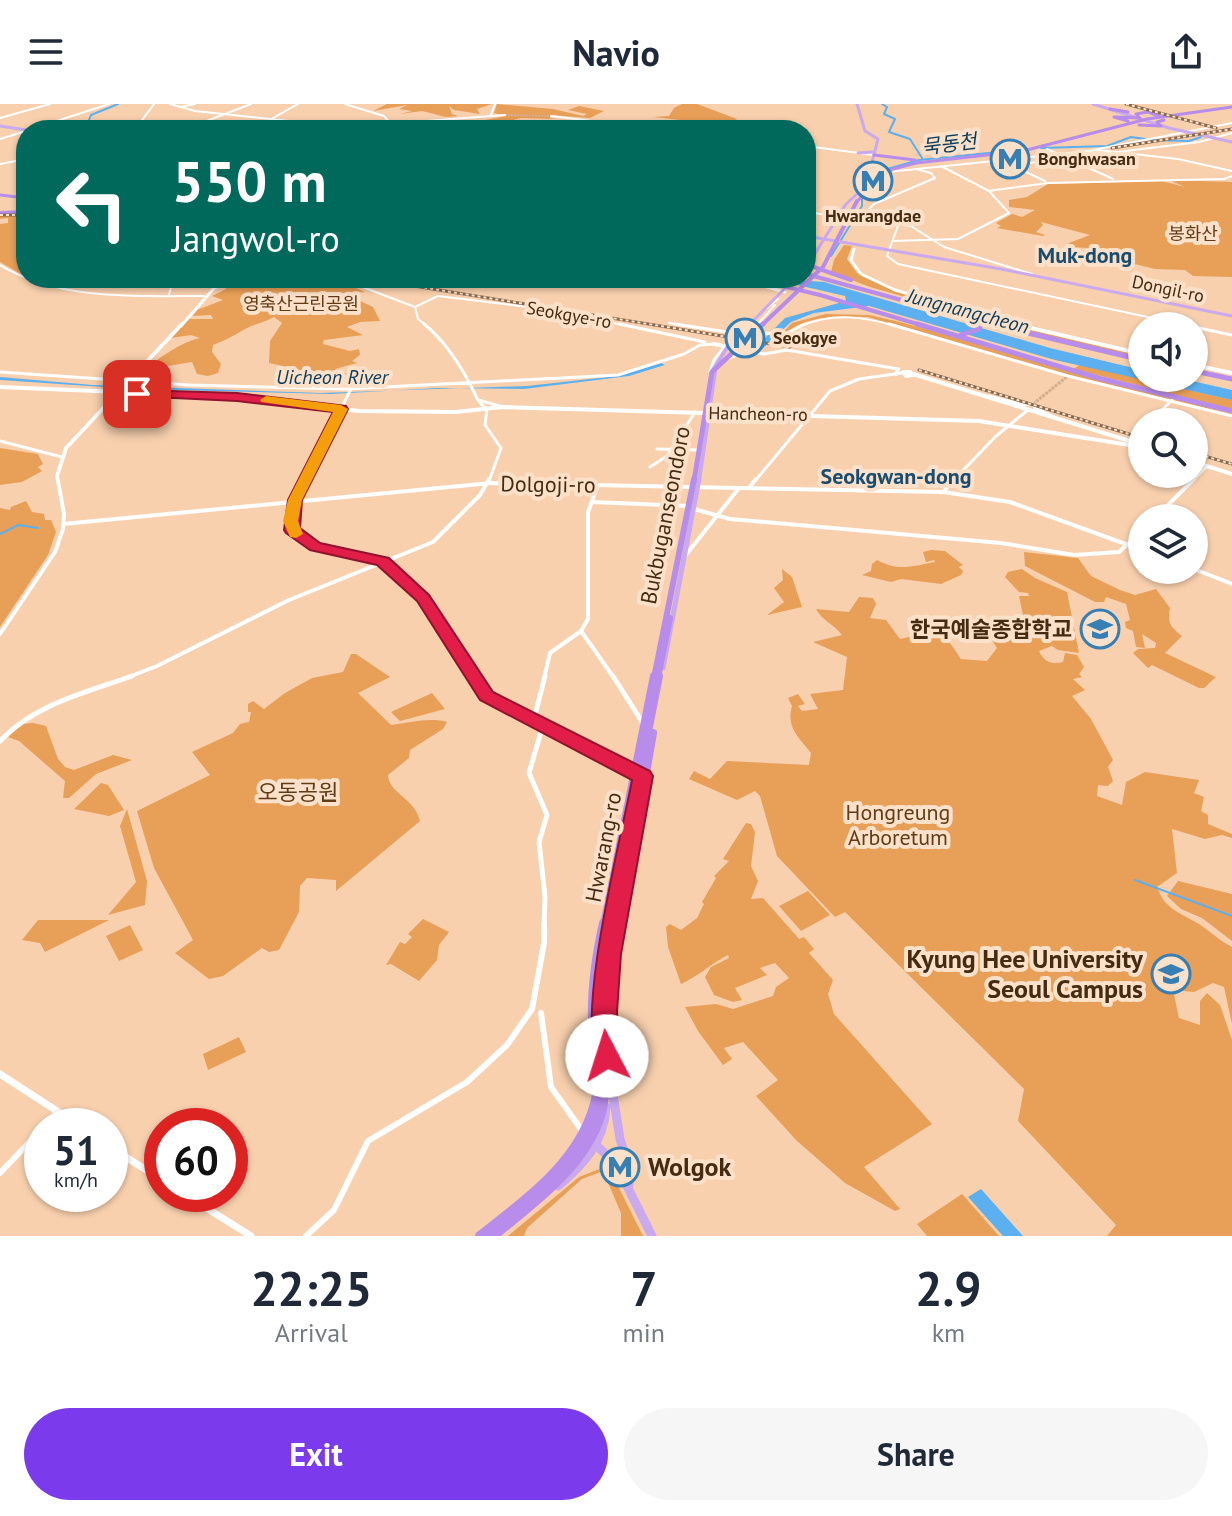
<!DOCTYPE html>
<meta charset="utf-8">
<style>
:root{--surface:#fff;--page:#f6f6f7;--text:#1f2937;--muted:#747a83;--accent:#7c3aed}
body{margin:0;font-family:"PT Sans","Noto Sans KR",sans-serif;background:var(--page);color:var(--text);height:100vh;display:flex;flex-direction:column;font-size:30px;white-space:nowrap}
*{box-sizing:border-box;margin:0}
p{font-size:26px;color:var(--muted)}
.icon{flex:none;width:44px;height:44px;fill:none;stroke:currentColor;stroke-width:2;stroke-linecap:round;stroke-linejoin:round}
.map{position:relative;height:1132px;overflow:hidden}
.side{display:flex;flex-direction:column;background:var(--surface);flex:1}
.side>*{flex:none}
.top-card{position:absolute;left:16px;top:16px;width:800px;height:168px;border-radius:32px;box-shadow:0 2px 6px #0004;background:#00695c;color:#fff;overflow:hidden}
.buttons{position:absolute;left:1128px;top:208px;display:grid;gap:16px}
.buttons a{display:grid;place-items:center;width:80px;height:80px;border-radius:50%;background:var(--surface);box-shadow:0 2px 6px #0004;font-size:40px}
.speed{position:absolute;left:24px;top:1004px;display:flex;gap:16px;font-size:40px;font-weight:700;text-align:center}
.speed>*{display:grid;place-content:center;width:104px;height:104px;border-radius:50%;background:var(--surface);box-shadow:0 2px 6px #0004;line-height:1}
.speed small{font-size:20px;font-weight:400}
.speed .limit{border:12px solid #d22;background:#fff;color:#111}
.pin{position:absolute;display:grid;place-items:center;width:68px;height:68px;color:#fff;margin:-34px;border-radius:16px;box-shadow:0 4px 12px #0006}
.me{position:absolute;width:88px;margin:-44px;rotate:355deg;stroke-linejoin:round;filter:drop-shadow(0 0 6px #0008)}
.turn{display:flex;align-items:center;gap:28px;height:168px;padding:0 24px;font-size:36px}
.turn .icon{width:104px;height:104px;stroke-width:2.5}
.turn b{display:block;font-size:56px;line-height:68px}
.eta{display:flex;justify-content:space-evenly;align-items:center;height:136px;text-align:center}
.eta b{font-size:48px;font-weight:600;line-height:56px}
.primary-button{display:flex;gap:16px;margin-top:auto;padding:16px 24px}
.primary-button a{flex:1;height:92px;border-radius:48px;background:var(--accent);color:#fff;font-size:32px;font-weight:600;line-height:92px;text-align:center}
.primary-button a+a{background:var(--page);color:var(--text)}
header{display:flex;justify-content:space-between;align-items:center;height:104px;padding:0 24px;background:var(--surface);font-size:36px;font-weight:600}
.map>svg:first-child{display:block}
.green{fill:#e89f57}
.water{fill:#5cb0f0}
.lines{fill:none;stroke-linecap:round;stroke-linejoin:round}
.stream{stroke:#5cb0f0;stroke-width:2}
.tertiary-tunnel{stroke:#d4af8f;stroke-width:3;stroke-dasharray:3 1;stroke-linecap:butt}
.secondary-tunnel{stroke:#d4af8f;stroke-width:2;stroke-dasharray:2 1;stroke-linecap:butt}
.tertiary-far4{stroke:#fff;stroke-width:2}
.tertiary-far3{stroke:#fff;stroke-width:3}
.tertiary-far2{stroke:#fff;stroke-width:4}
.tertiary-far1{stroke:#fff;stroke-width:5}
.tertiary{stroke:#fff;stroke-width:6}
.secondary-far3{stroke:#fff;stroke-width:2}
.secondary-far2{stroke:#fff;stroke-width:3}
.secondary-far1{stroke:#fff;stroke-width:4}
.secondary{stroke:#fff;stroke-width:7}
.primary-far3{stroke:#caa9ef;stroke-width:3}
.primary-far2{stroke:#caa9ef;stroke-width:4}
.primary-far1{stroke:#caa9ef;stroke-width:5}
.primary{stroke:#caa9ef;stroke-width:9}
.trunk-far5{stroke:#b88cea;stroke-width:3}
.trunk-far4{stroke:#b88cea;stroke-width:4}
.trunk-far3{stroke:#b88cea;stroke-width:5}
.trunk-far2{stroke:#b88cea;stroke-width:6}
.trunk-far1{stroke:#b88cea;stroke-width:8}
.trunk{stroke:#b88cea;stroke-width:10}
.rail-casing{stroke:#87684c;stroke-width:3}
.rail{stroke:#fbe1c9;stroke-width:2;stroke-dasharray:3;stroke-linecap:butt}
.route{fill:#e11d48;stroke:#92132f;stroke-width:2}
.slow{fill:#f59e0b}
.labels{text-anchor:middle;stroke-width:8;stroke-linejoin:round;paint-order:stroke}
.far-poi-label{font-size:18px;font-weight:bold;fill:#442b12;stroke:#fbe1c9;text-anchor:start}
.far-park-label{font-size:18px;fill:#613c16;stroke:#fbe1c9}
.far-street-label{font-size:18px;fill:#442b12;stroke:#fbe1c9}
.far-water-label{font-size:20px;font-style:italic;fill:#0c3c5b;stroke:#fbe1c9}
.far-quarter-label{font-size:22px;font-weight:bold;fill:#1a4c6f;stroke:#fbe1c9}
.street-label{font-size:22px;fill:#442b12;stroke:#fbe1c9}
.poi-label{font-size:22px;font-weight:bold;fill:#442b12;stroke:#fbe1c9;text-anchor:end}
.park-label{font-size:22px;fill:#613c16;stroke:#fbe1c9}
.near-poi-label{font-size:26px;font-weight:bold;fill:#442b12;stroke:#fbe1c9;text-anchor:end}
</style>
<header><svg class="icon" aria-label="menu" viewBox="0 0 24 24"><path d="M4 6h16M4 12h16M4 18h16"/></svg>Navio<svg class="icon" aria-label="share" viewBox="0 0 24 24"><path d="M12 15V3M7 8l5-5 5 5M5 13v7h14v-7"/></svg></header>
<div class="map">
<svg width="1232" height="1132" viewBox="0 0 1232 1132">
<rect width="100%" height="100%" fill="#f8d0ae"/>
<path class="green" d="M387,0H492L477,5L480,10L454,6L449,2L452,10L458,12L446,13L422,7L400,10L412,7L399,5L407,1L373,7Z
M497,0L553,5L583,12L587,10L568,6L579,2L604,7L590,14L550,11V14L557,15L521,14L509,17L529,22L526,26L505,24H523L521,20L496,19L480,26H469L485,20L480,17L506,12L494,9Z
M682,0H697L737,15L729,19L734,22L710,26L720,22L684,20L689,17L653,13L669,12L674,4Z
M1169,76L1232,78V173L1193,172L1185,166L1155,165L1126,158L1127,152L1105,148L1106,145L1069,143V139L1090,131L1041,118L1043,121L1036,128L1045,131L1043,132L997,124L1001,122L996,119L1012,110L1022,113L1035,106L1009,103V96L1027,93L1048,80L1162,77L1185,83Z
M26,111V173L0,158V120L8,119V114L0,115V112Z
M844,141L852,142L847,155L857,169L894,187L1031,226L1142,251V255L1031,229L870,183L831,168L834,156Z
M268,174H333L365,188L330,190L328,199L360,197L373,203L380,217L360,218L347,223L363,231L324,236L323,240L350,247L359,245L360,251L352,257L357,259L335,265L340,269L355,270L328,272L269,259L270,237L282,219L274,213C266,218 258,219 249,223C236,230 227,236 213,241L212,248L221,260L218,269L208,272L197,270L192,258L168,262L157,260V256C170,247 185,237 200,234L191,231L171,234L188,215H213L211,211L193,212L197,206L223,196L212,192L226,185L225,181C239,175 257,181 268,174Z
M826,210L869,211L900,218L1232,310L1064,271L868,213C842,212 809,211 787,228L785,238L775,237L792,219Z
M1080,261L1232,296V305L1073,265Z
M0,344L38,350L43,360L38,363L42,367L22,378L0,381Z
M26,397L32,408L44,410L45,416H51L56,428L48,451L0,523V404L10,406L11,403Z
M931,446L945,447L963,461L959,463L963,467L961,471L941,480L901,475L891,478L862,471L871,467L872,460L877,456C898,468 913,462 935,458L934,456L926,458L923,448Z
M1024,448L1078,454L1091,472L1120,486L1135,491L1156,485L1170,504C1167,518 1170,523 1182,532L1165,549L1216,573L1204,584H1199L1152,561L1148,564L1133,549L1138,545L1155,544L1156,539L1142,530L1145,544L1136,543L1133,527L1126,524L1125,518L1130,516L1126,500L1106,493L1104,498H1095L1025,462Z
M782,465L792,473L802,503L767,511L784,498L774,484L783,476Z
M1022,465L1035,474L1067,488L1079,549L1058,546L1052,542L1039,547C1044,558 1052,561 1063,558L1065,549L1077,551L1084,563L1079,570L1082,573L1073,575L1085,586L1072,592L1091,615L1113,656L1108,663L1113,677L1108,682L1098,681L1097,692L1122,701L1126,678L1145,668L1199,676L1194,689L1204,693L1201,707L1208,711V720L1232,730V734L1222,731L1205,735L1172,725L1177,769L1157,783C1165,806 1181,809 1199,820C1211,828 1220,837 1232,843V920L1224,883L1213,879L1194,888L1173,886L1179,914L1200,921V897L1207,889L1220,901L1232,936V1132H1107L1116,1121L1018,1017L1024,985L845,808L835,813L777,752L760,692L755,687L737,696L689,675L694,667L710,675L727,657L809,661L811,649C799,633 786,624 792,602L788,594L798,590L805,600L798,602L802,607L818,605L810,590L843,586L847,553L813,538L842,531C834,520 822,517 816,505L849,508L859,493L873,494L876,500L870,514L886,516L900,535L909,533L926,538L941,526L961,555L987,557L997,544L992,536L1027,530L1019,492H1029L1028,489L1019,488L1005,473L1008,468Z
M351,550H356L390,573L358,589L391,621C409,619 429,613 447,618L443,625L410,646L409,654L388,671C389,690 415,694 420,717L336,787V776L307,774L300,782L299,808L279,846L269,848L262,844L223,872L209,875L175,849L193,836L154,764L137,707L210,671L192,648L233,629L240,620L249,618L251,608H248V600L253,597L264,605L285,589L312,574L343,568Z
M432,589L445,605L400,617L391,608Z
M33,619L46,622L58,655L65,663L74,666L113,651L132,656L96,670L69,694H63L65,677L19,637L8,633L22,620Z
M101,679L108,681L124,706L109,712L74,705Z
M127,705L147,777L145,801L108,811L136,778L120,722Z
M746,719L751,720L755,728L751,762L758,777L751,795L763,794L799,835L804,833L814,845L809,849L833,876L828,890L834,910L932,1020L864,1063L900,1105L895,1107L845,1079L796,1036L756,992L778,976L743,938L724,944L732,955L723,961L698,927L685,903L716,900L733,905L773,892L776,883L789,874L775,859L760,864L767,871L735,884L742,896L733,898L714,891L705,873L711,863L729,854L728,851C710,860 699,872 681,880L668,843L666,823L670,820L681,826L697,814L704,800L702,798L716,774L714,772L729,757L723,755Z
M1178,777L1232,790V837L1202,814L1181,805L1167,792Z
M808,787L830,811L801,827L779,802Z
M423,815L449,828L439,841L437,856L419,877L391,860L386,861L400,838L405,840L412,833L408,830Z
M38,816H109L45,848L40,839L22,836Z
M130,821L143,846L119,857L106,832Z
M239,933L246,948L208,966L203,950Z
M602,1064L611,1068L643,1132H621V1109L603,1067L582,1075L527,1124L524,1132H508L579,1073Z
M962,1090L999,1132H927L917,1120Z"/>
<path class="water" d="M767,174L824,178L1050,244L1142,266V274H1179L1232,286V296L1055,256L869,202L814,209L791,218L760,247L755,244L785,214L846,197L845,192Z
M661,259L665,261L629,272L524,285L438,284L331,290L133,285L0,276V273L93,281L321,289L527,282L617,272Z
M981,1085L1023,1132H1003L968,1093Z"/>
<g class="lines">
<path class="stream" d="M882,0L887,3L884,10L895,15L889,28L910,35L922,54
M85,26L91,11L118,0
M1151,36L1189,37L1201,33
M1041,44L1107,42L1131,33L1145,35
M884,66L919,56L1027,45
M831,152L862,102V92
M0,430L18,421L38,424
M1135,776L1232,812"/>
<path class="tertiary-tunnel" d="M1033,300L1068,272
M1148,318L1162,306
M1131,333L1142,323"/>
<path class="secondary-tunnel" d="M505,11L551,12"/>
<path class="tertiary-far4" d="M180,3L195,0
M491,11L495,0
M0,14L50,0
M137,23L163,26
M183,26L251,0
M252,26L298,0
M1047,45L1113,75
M1093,46L1232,19
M1000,56L1045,77
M1011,61L1199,38L1232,29
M988,87L1048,79L1224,75L1232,72
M806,108L911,122L944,143L1032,170
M861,114L874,100L935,74L931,69L916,65
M899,119L887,152L898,160L1190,222
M892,137L958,135L1009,109L989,87L941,62
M0,161C60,197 136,192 204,192
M339,174L415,203
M224,180L245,174
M169,190L174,174
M415,203L438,192L552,206L628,222
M415,203L418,215L427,222
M767,204L778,195
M669,219L688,222
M756,222L775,201
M801,222C833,208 864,213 896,222"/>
<path class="tertiary-far3" d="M424,220C443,235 457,256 469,278C475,289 476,297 487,305L485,321L501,344L489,377
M619,220L705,238
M675,220L740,230L781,229
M889,220L1068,272L1232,312
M1180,220L1190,222
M1194,223L1232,231
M788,237L787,229L805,220
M746,246L756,231
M747,247L764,250L787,246L898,265
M729,254L749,246L759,237V231L753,225L758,220
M0,268L189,281L346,285L618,271L684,250L700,241L714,240
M710,268L714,256L725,242
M989,292L1023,301L1033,300L1035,304L1061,316
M478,296L500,302
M1162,306L1172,296
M0,337L62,353
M657,345L699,346
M650,363L667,352L695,308
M304,377L351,285
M755,377L830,287L859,275L902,269
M953,377L995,333L1029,305
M1192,377L1207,362"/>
<path class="tertiary-far2" d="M305,375L295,396L292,426L315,443L383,458L423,494L475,574
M749,384L756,375
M943,388L955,375
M592,398L689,402
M694,405L730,415L1001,439L1074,451L1119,448L1142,427
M1155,414L1194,375
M685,452L739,384
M581,527L588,515V408L598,381
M581,527L614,574
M126,574L157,562L289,496L433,438L480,391L489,375
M544,574L550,549L581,527"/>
<path class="tertiary-far1" d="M474,572L487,592L537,621L634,667
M613,572L644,621
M0,637C35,600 85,589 132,572
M544,821L545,793L539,738L547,711L529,669L541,628L535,611L545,572"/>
<path class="tertiary" d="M541,909L551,983L583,1028
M44,1022L57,1008
M0,1069L42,1025
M306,1132L334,1106L368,1037L467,978L507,941L532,905L544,839V819"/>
<path class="secondary-far3" d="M170,0L195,7L346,23L505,11
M345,0L384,12L392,21
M551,12L665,26
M29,26L109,0
M128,26L137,23L154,0
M0,35L26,27
M806,42L874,51
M0,60L26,55
M888,68L1098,46L1178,55L1232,67"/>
<path class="secondary-far2" d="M854,145L851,156L861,170L895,186L1021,222
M734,174L785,188
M209,175L218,177
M214,184L226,179
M181,222L223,174"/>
<path class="secondary-far1" d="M1014,220L1142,250
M714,240L747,247
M1194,261L1232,269
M903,268H910L913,271L906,272Z
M896,270L898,265
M913,270L1133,338
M0,283L237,293L359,307L455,308L503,303L979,317L1142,343
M1194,358L1232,370
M63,420L491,379L943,388L1010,398L1142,446
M1194,465L1232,480
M0,530L55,448L63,425L64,410L57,372L66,344L182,220"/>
<path class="secondary" d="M0,970L80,1022
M110,1043L162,1076
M184,1090L251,1132"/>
<path class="primary-far3" d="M1093,0L1169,24L1232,38
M0,22L26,26
M858,49L872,48
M870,67L891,68
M806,132L1001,165L1232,212
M806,164L846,100L866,82L878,35L865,27L857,0
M748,222L795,174"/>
<path class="primary-far2" d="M711,269L728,242L750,220
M699,377L715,268"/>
<path class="primary-far1" d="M663,564L699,375"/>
<path class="primary" d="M605,902L608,862
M609,965L620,1035L629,1065V1081
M596,1041L616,1060L652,1132
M558,1082C584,1060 604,1038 606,1003"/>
<path class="trunk-far5" d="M1110,5L1128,8
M1128,17L1114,13L1140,14L1136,10L1148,8L1159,12
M1139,21L1161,22L1157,18L1164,16
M874,51L915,56
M0,91L26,94
M856,99L882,68L916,59L1023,47L1147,15L1232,3"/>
<path class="trunk-far4" d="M0,109L26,108
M808,161L851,176
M806,170L997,222
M748,174L820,191L924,222
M977,215L981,222
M761,222L823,163L857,97"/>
<path class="trunk-far3" d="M917,220L1098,274L1232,307
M990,220L1142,256
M961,231L979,225L980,220
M1194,267L1232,275
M694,377L712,268L763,220"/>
<path class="trunk-far2" d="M654,574L694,375
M658,574L670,514"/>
<path class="trunk-far1" d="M627,760L636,727L653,629
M604,821L654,572
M610,821L659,572"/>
<path class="trunk" d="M480,1132C532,1091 593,1049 599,977C601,957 594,936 593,916C592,884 597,850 604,819
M493,1132C534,1098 585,1063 601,1009C609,978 601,947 600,917C599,884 605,850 611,819"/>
<g class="rail-casing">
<path id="rail" d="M1126,0L1216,24
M1112,44L1232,25
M0,111H26
M365,174L790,243
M919,266L1142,334
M1194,349L1232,360"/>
</g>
<use href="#rail" class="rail"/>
</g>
<path class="route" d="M137,286L237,289L346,302L348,305L302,396L300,424L320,439L389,454L429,491L493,588L650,667L653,672L621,850L617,908L620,952L616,960L607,963L598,960C575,910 621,735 632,676L480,596L417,497L377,461L310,446L286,429L284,426L288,396L333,308L237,297L133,292V287Z"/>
<path class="slow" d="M266,292L341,301L348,305L302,396L298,417L303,430L296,434L290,433L283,417L288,396L333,308L262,298L260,296Z"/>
<defs>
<g id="metro-ring" transform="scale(2)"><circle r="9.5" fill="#fbe1c9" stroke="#367eb3" stroke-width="1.5"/><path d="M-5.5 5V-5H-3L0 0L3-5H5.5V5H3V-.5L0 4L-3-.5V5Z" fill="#367eb3"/></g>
<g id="university-ring" transform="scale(2)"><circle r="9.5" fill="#fbe1c9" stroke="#367eb3" stroke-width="1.5"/><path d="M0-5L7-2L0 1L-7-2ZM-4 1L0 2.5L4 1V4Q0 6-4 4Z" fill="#367eb3"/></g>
</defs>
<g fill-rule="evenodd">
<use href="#metro-ring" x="1010" y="55"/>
<use href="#metro-ring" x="873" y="77"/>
<use href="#metro-ring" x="745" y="234"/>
<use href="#university-ring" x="1100" y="525"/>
<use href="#university-ring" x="1171" y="870"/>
<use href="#metro-ring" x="620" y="1063"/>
</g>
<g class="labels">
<g class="far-poi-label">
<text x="1038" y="61">Bonghwasan</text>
<text x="873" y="118" text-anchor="middle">Hwarangdae</text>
<text x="773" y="240">Seokgye</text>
</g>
<g class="far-park-label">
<text x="1193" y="136">봉화산</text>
<text x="301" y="206">영축산근린공원</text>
</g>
<g class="far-street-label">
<text transform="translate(1168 185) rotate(12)" y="6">Dongil-ro</text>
<text transform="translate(569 211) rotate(10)" y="6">Seokgye-ro</text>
<text transform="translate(758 310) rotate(1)" y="6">Hancheon-ro</text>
</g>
<g class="far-water-label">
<text transform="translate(949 40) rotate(-7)" y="7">묵동천</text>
<text transform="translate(968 207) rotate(15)" y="7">Jungnangcheon</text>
<text x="332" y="280">Uicheon River</text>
</g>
<g class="far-quarter-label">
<text x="1085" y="159">Muk-dong</text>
<text x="896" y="380">Seokgwan-dong</text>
</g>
<g class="street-label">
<text transform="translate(548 380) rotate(1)" y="8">Dolgoji-ro</text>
<text transform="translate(665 411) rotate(-79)" y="8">Bukbuganseondoro</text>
<text transform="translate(603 743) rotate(-79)" y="8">Hwarang-ro</text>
</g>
<g class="poi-label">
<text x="1072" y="533">한국예술종합학교</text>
</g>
<g class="park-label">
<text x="298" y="696">오동공원</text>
<text x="898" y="716">Hongreung<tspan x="898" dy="25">Arboretum</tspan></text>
</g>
<g class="near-poi-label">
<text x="1143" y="864">Kyung Hee University<tspan x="1143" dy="30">Seoul Campus</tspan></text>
<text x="648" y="1072" text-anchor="start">Wolgok</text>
</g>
</g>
</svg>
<div class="buttons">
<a><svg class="icon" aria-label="sound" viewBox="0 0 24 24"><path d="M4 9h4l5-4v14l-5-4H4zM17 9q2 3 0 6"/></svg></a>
<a><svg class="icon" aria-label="search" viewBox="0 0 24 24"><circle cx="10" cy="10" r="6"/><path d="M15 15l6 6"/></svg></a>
<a><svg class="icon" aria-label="layers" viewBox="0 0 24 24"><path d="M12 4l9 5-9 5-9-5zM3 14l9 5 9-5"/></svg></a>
</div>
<div class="speed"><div>51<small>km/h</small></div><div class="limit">60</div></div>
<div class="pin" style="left:137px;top:290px;background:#d93025"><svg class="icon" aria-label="arrive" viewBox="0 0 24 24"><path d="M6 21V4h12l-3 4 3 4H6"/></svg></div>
<svg class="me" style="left:607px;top:952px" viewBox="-20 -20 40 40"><circle r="19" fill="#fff"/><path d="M0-13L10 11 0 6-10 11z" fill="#e11d48"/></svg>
<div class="top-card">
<div class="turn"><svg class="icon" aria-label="left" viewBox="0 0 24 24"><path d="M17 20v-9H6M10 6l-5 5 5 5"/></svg><div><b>550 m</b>Jangwol-ro</div></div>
</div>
</div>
<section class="side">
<div class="eta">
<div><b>22:25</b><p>Arrival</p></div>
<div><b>7</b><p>min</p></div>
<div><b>2.9</b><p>km</p></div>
</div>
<div class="primary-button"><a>Exit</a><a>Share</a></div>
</section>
